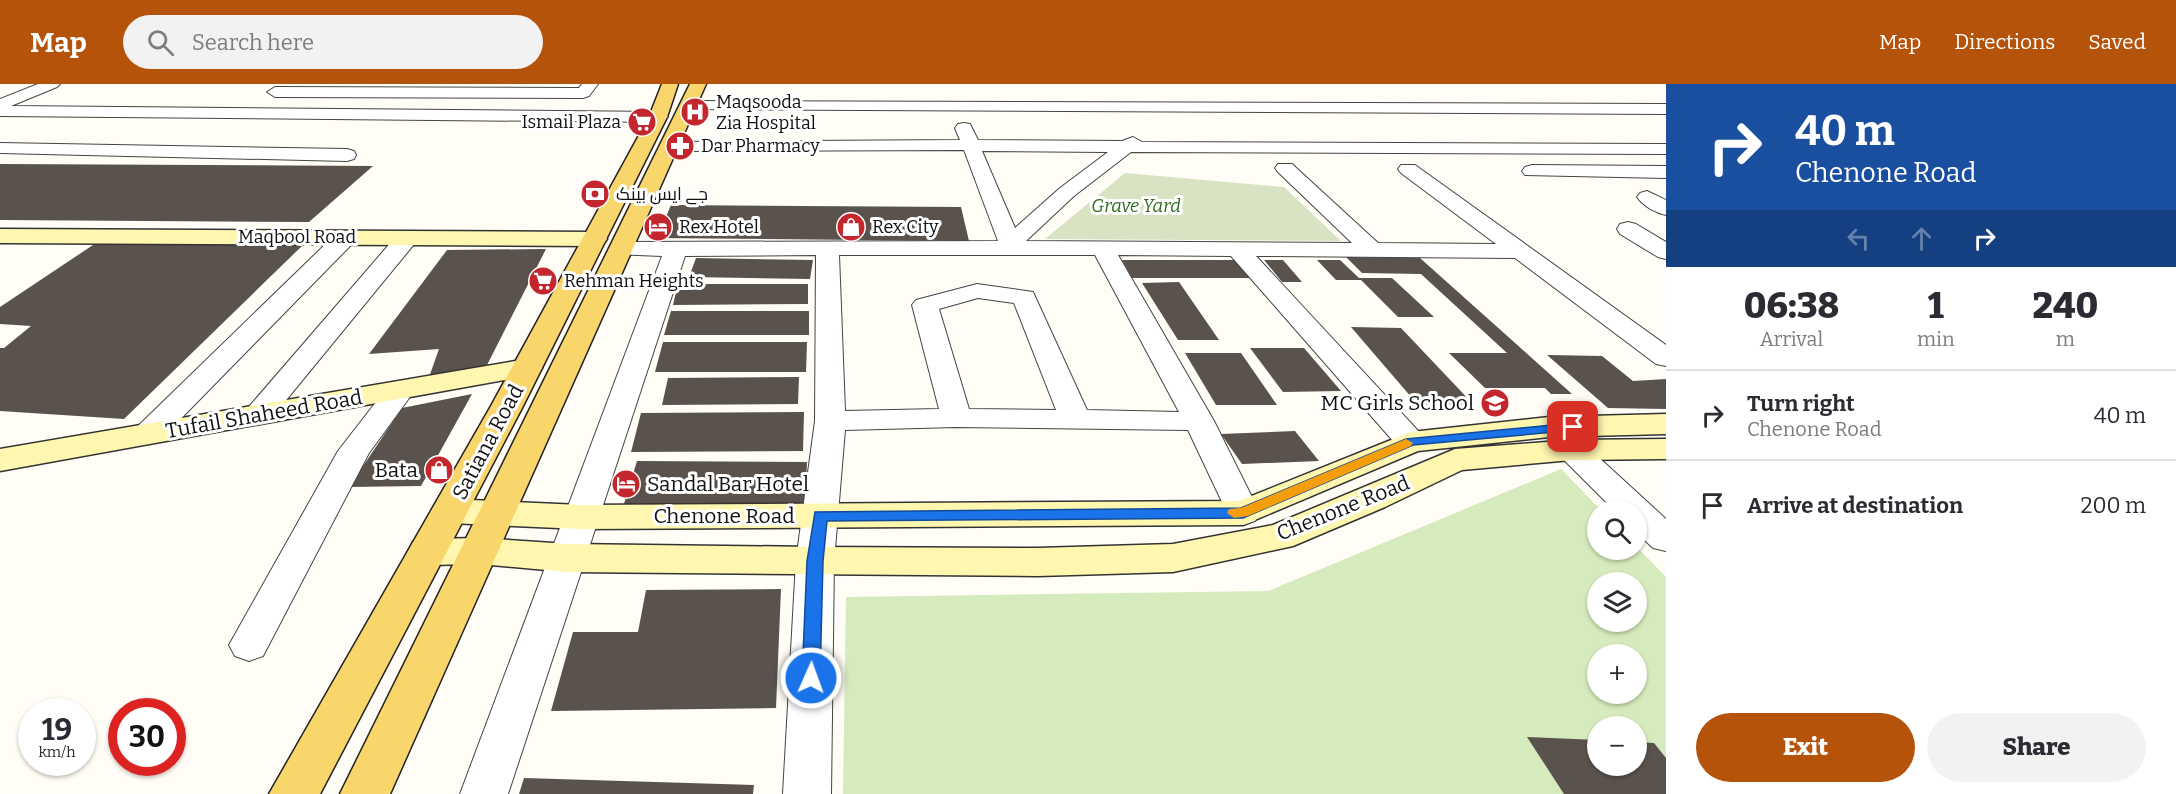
<!DOCTYPE html>
<meta charset="utf-8">
<style>
:root{--surface:#fff;--page:#f2f2f3;--text:#2b2b33;--muted:#7c7c81;--line:#e1e1e2;--accent:#b45309}
body{margin:0;font-family:Bitter,Cairo,serif;background:var(--page);color:var(--text);height:100vh;display:flex;flex-direction:column;font-size:22px;white-space:nowrap}
*{box-sizing:border-box;margin:0}
p{font-size:20px;color:var(--muted)}
.icon{flex:none;width:33px;height:33px;fill:none;stroke:currentColor;stroke-width:2;stroke-linecap:round;stroke-linejoin:round}
.map{position:relative;flex:1;overflow:hidden}
.side{display:flex;flex-direction:column;background:var(--surface);width:510px}
.side>*{flex:none}
.hud{background:#1a4fa0;color:#fff;overflow:hidden}
.fabs{position:absolute;left:1587px;top:416px;display:grid;gap:12px}
.fabs a{display:grid;place-items:center;width:60px;height:60px;border-radius:50%;background:var(--surface);box-shadow:0 2px 4px #0004;font-size:30px}
.speed{position:absolute;left:18px;top:614px;display:flex;gap:12px;font-size:30px;font-weight:700;text-align:center}
.speed>*{display:grid;place-content:center;width:78px;height:78px;border-radius:50%;background:var(--surface);box-shadow:0 2px 4px #0004;line-height:1}
.speed small{font-size:15px;font-weight:400}
.speed .limit{border:9px solid #d22;background:#fff;color:#111}
.pin{position:absolute;display:grid;place-items:center;width:51px;height:51px;color:#fff;margin:-26px;border-radius:12px;box-shadow:0 3px 9px #0006}
.me{position:absolute;width:66px;margin:-33px;rotate:2deg;stroke-linejoin:round;filter:drop-shadow(0 0 4px #0008)}
.turn{display:flex;align-items:center;gap:21px;height:126px;padding:0 30px;font-size:27px}
.turn .icon{width:78px;height:78px;stroke-width:2.5}
.turn b{display:block;font-size:42px;line-height:51px}
.lanes{display:flex;align-items:center;height:57px;padding:0 30px;background:#0003;justify-content:center;gap:30px;direction:ltr}
.lanes .off{opacity:.35}
.eta{display:flex;justify-content:space-evenly;align-items:center;height:102px;text-align:center}
.eta b{font-size:36px;font-weight:800;line-height:42px}
.action{display:flex;gap:12px;margin-top:auto;padding:12px 30px}
.action a{flex:1;height:69px;border-radius:36px;background:var(--accent);color:#fff;font-size:24px;font-weight:800;line-height:69px;text-align:center}
.action a+a{background:var(--page);color:var(--text)}
ul{padding:0;list-style:none}
li{display:flex;align-items:center;gap:18px;height:90px;padding:0 30px;border-top:2px solid var(--line)}
li div{flex:1}
li b{display:block;font-size:22px}
li em{font-style:normal}
header{display:flex;align-items:center;gap:36px;box-sizing:border-box;height:84px;padding:0 30px;background:var(--accent);color:#fff}
header strong{font-size:28px}
nav{display:flex;gap:33px;margin-inline-start:auto;font-size:21px}
.search{width:420px;height:54px;background:var(--page);display:flex;align-items:center;gap:15px;box-sizing:border-box;padding:0 21px;border-radius:33px;color:var(--muted);font-size:22px}
main{display:flex;flex:1;min-height:0}
.map>svg:first-child{display:block}
.green{fill:#d5ebbd;fill-rule:evenodd}
.cemetery{fill:#d9e3c4}
.building{fill:#5a524d}
.lines{fill:none;stroke-linecap:round;stroke-linejoin:round}
.street-casing{stroke:#444;stroke-width:2}
.secondary-casing{stroke:#333;stroke-width:3}
.primary-casing{stroke:#222;stroke-width:3}
.street{fill:#fff;fill-rule:evenodd}
.secondary{fill:#fff6b0;fill-rule:evenodd}
.primary{fill:#f9d66b;fill-rule:evenodd}
.route{fill:#1a73e8;stroke:#114b97;stroke-width:1.5}
.slow{fill:#f59e0b}
.labels{text-anchor:middle;stroke-width:6;stroke-linejoin:round;paint-order:stroke}
.far-poi-label{font-size:18px;fill:#111;stroke:#fff;text-anchor:start}
.far-park-label{font-size:18px;font-style:italic;fill:#2f6b1f;stroke:#fff}
.far-street-label{font-size:18px;fill:#111;stroke:#fff}
.poi-label{font-size:21px;fill:#111;stroke:#fff;text-anchor:end}
.street-label{font-size:21px;fill:#111;stroke:#fff}
</style>
<header>
<strong>Map</strong>
<div class="search"><svg class="icon" aria-label="search" viewBox="0 0 24 24"><circle cx="10" cy="10" r="6"/><path d="M15 15l6 6"/></svg>Search here</div>
<nav><a>Map</a><a>Directions</a><a>Saved</a></nav>
</header>
<main>
<div class="map">
<svg width="1666" height="710" viewBox="0 0 1666 710">
<rect width="100%" height="100%" fill="#fffdf5"/>
<path class="green" d="M1561,385L1601,426H1598V465H1636L1637,463L1666,493V710H843L846,513L1268,507ZM1598,498H1636V537H1598ZM1598,570H1636V609H1598ZM1598,642H1636V681H1598Z"/>
<path class="cemetery" d="M1125,89L1284,103L1341,157L1045,155Z"/>
<path class="building" d="M0,80L373,82L309,138L0,136Z
M671,121L961,123L969,157L657,154Z
M99,157L305,159L124,335L0,327V264H4L31,242L0,240V223Z
M546,165L483,289L428,296L439,265L369,270L447,166Z
M1346,173L1420,174L1572,310H1551L1545,304H1485L1449,269H1507L1421,190L1362,189Z
M696,174L813,176L810,195L689,193Z
M1122,176H1235L1250,194H1132Z
M1264,176H1283L1302,198H1282Z
M1317,176H1340L1359,194H1392L1434,233H1398L1361,196H1336Z
M1179,198L1219,256H1178L1142,199Z
M678,200H808V220L673,221Z
M671,227H809V251H664Z
M1351,243L1401,244L1474,321H1418Z
M663,258H807L806,288H655Z
M1250,264H1304L1341,307L1283,308Z
M1185,269H1241L1277,321H1216Z
M1547,271L1602,272L1633,297L1666,295V325L1608,324Z
M799,293L798,320L662,321L668,294Z
M472,310L421,402L349,403L402,324Z
M804,328L803,367L631,368L641,329Z
M1295,347L1319,377L1242,380L1221,350Z
M637,377L807,378L805,425L623,423Z
M781,505L776,624L551,627L573,548H638L646,506Z
M1527,653L1598,656V681H1636V658L1654,659L1666,674V710H1564Z
M524,694L754,701L753,710H519Z"/>
<g class="lines">
<g class="street-casing">
<path id="street" d="M38,0H60L57,3L11,22L660,28L668,33L660,38L0,32V15Z
M582,0H598L589,12L583,14L275,13L267,8L275,3L579,4Z
M688,17L1666,20V30L682,25L680,22L682,19Z
M964,39L970,40L978,56L1122,57L1133,53L1142,58L1666,60V70L1131,68L1074,112L1026,157L1352,159L1278,88L1275,84L1278,80H1292L1378,159L1496,160L1401,89L1398,85L1401,81H1415L1666,261V282L1656,280L1515,174L1256,172L1422,351L1427,358L1422,365L1411,368L1400,365L1231,172L1118,171L1214,337L1260,429L1255,437L1243,441L1231,437L1188,346L956,343L845,346L834,477L831,710H783L796,477L815,337L816,171L685,172L508,710H460L662,172L613,170L610,165L613,160L621,158L998,157L964,66L669,67L663,66L660,62L663,58L960,56L955,44L958,40ZM982,67L1108,68L1060,104L1015,144ZM839,171H1095L1179,328L1087,326L1033,208L977,200L916,216L912,221L939,325L845,327ZM978,214L1014,219L1056,326L969,325L939,225Z
M0,59L347,65L354,67L356,71L354,75L347,77L0,69Z
M1532,81L1666,82V94L1525,91L1522,87L1525,83Z
M1647,107L1666,116V131C1656,129 1643,122 1637,113L1640,109Z
M1628,138L1636,140L1666,158V175L1658,173L1620,150L1617,145L1620,140Z
M345,147L353,149L356,154L353,159L159,357L148,359L137,357L132,350L137,343L337,149Z
M407,147L415,149L418,154L415,159L269,337L258,340L247,337L243,331L247,325L399,149Z
M400,297L410,300L415,306L369,369L263,572L249,577L235,572L229,561L338,367L390,300Z
M1572,356L1583,359L1666,435V467L1653,464L1636,448V426H1614L1561,373L1556,366L1561,359Z"/>
</g>
<g class="secondary-casing">
<path id="secondary" d="M0,145L595,148L603,150L607,155L603,160L595,162L0,159Z
M527,275L537,278L542,284L537,290L0,387V365Z
M1666,330V350L1549,353L1418,367L1243,441L581,445L450,439L437,436L432,427L437,418L450,415L581,421L1239,417L1411,348L1549,333Z
M1666,355V375L1572,376L1462,386L1385,423L1293,462L1173,488L1038,492L568,488L480,480L427,481L413,478L408,468L413,458L427,455L480,454L568,460L815,463L1038,464L1173,460L1273,441L1455,365L1572,356Z"/>
</g>
<g class="primary-casing">
<path id="primary" d="M662,0H678L667,33L523,322L320,710H269L491,322L649,33Z
M690,0H706L390,710H340Z"/>
</g>
<use href="#street" class="street"/>
<use href="#secondary" class="secondary"/>
<use href="#primary" class="primary"/>
</g>
<path class="route" d="M1573,339L1579,343L1577,346L1413,361L1243,434L827,437L823,477L820,594L818,599L811,601L805,599L802,594L807,477L815,428L1241,424L1406,355Z"/>
<path class="slow" d="M1406,355L1413,359L1411,362L1248,432L1234,434L1227,429L1229,425L1241,424Z"/>
<defs>
<g id="hospital-disc" transform="scale(1.5)"><circle r="9.5" fill="#c4262e" stroke="#fff"/><path d="M-5-5h3v3.5h4V-5h3V5h-3V1.5h-4V5h-3Z" fill="#fff"/></g>
<g id="supermarket-disc" transform="scale(1.5)"><circle r="9.5" fill="#c4262e" stroke="#fff"/><path d="M-6-5.5h2.5l.6 2H6L4.5 2H-2.5L-4.4-4H-6ZM-1.5 3.2a1.3 1.3 0 1 0 .1 0ZM3 3.2a1.3 1.3 0 1 0 .1 0Z" fill="#fff"/></g>
<g id="pharmacy-disc" transform="scale(1.5)"><circle r="9.5" fill="#c4262e" stroke="#fff"/><path d="M-2-6h4v4h4v4h-4v4h-4v-4h-4v-4h4Z" fill="#fff"/></g>
<g id="bank-disc" transform="scale(1.5)"><circle r="9.5" fill="#c4262e" stroke="#fff"/><path d="M-6-4H6V4H-6ZM0-2.3a2.3 2.3 0 1 0 0 4.6a2.3 2.3 0 1 0 0-4.6Z" fill="#fff"/></g>
<g id="hotel-disc" transform="scale(1.5)"><circle r="9.5" fill="#c4262e" stroke="#fff"/><path d="M-6-4.5h1.5V1H6V5H4.5V3h-9V5H-6ZM-4 0a1.8 1.8 0 1 1 3.6 0ZM.5 0V-2.5h3Q6-2.5 6 0Z" fill="#fff"/></g>
<g id="shop-disc" transform="scale(1.5)"><circle r="9.5" fill="#c4262e" stroke="#fff"/><path d="M-5-2.5h2.3a2.7 3.5 0 0 1 5.4 0H5L5.5 6h-11ZM-1.5-2.5h3a1.5 2.3 0 0 0-3 0Z" fill="#fff"/></g>
<g id="school-disc" transform="scale(1.5)"><circle r="9.5" fill="#c4262e" stroke="#fff"/><path d="M0-5L7-2L0 1L-7-2ZM-4 1L0 2.5L4 1V4Q0 6-4 4Z" fill="#fff"/></g>
</defs>
<g fill-rule="evenodd">
<use href="#hospital-disc" x="695" y="28"/>
<use href="#supermarket-disc" x="642" y="38"/>
<use href="#pharmacy-disc" x="680" y="62"/>
<use href="#bank-disc" x="595" y="110"/>
<use href="#hotel-disc" x="658" y="143"/>
<use href="#shop-disc" x="851" y="143"/>
<use href="#supermarket-disc" x="543" y="197"/>
<use href="#school-disc" x="1495" y="319"/>
<use href="#shop-disc" x="439" y="386"/>
<use href="#hotel-disc" x="626" y="400"/>
</g>
<g class="labels">
<g class="far-poi-label">
<text x="716" y="24">Maqsooda<tspan x="716" dy="21">Zia Hospital</tspan></text>
<text x="621" y="44" text-anchor="end">Ismail Plaza</text>
<text x="701" y="68">Dar Pharmacy</text>
<text x="616" y="116">جے ایس بینک</text>
<text x="679" y="149">Rex Hotel</text>
<text x="872" y="149">Rex City</text>
<text x="564" y="203">Rehman Heights</text>
</g>
<g class="far-park-label">
<text x="1136" y="128">Grave Yard</text>
</g>
<g class="far-street-label">
<text x="297" y="159">Maqbool Road</text>
</g>
<g class="poi-label">
<text x="1474" y="326">MC Girls School</text>
<text x="418" y="393">Bata</text>
<text x="647" y="407" text-anchor="start">Sandal Bar Hotel</text>
</g>
<g class="street-label">
<text transform="translate(264 330) rotate(-10)" y="7">Tufail Shaheed Road</text>
<text transform="translate(488 358) rotate(-62)" y="7">Satiana Road</text>
<text transform="translate(1343 424) rotate(-22)" y="7">Chenone Road</text>
<text x="724" y="439">Chenone Road</text>
</g>
</g>
</svg>
<div class="fabs">
<a><svg class="icon" aria-label="search" viewBox="0 0 24 24"><circle cx="10" cy="10" r="6"/><path d="M15 15l6 6"/></svg></a>
<a><svg class="icon" aria-label="layers" viewBox="0 0 24 24"><path d="M12 4l9 5-9 5-9-5zM3 14l9 5 9-5"/></svg></a>
<a>+</a>
<a>−</a>
</div>
<div class="speed"><div>19<small>km/h</small></div><div class="limit">30</div></div>
<div class="pin" style="left:1573px;top:343px;background:#d93025"><svg class="icon" aria-label="arrive" viewBox="0 0 24 24"><path d="M6 21V4h12l-3 4 3 4H6"/></svg></div>
<svg class="me" style="left:811px;top:594px" viewBox="-20 -20 40 40"><circle r="17" fill="#1a73e8" stroke="#fff" stroke-width="3"/><path d="M0-11L8 9 0 5-8 9z" fill="#fff"/></svg>
</div>
<section class="side">
<div class="hud">
<div class="turn"><svg class="icon" aria-label="right" viewBox="0 0 24 24"><path d="M7 20v-9h11M14 6l5 5-5 5"/></svg><div><b>40 m</b>Chenone Road</div></div>
<div class="lanes"><svg class="icon off" aria-label="left" viewBox="0 0 24 24"><path d="M17 20v-9H6M10 6l-5 5 5 5"/></svg><svg class="icon off" aria-label="ahead" viewBox="0 0 24 24"><path d="M12 20V5M6 11l6-6 6 6"/></svg><svg class="icon" aria-label="right" viewBox="0 0 24 24"><path d="M7 20v-9h11M14 6l5 5-5 5"/></svg></div>
</div>
<div class="eta">
<div><b>06:38</b><p>Arrival</p></div>
<div><b>1</b><p>min</p></div>
<div><b>240</b><p>m</p></div>
</div>
<ul>
<li><svg class="icon" aria-label="right" viewBox="0 0 24 24"><path d="M7 20v-9h11M14 6l5 5-5 5"/></svg><div><b>Turn right</b><p>Chenone Road</p></div><em>40 m</em></li>
<li><svg class="icon" aria-label="arrive" viewBox="0 0 24 24"><path d="M6 21V4h12l-3 4 3 4H6"/></svg><div><b>Arrive at destination</b></div><em>200 m</em></li>
</ul>
<div class="action"><a>Exit</a><a>Share</a></div>
</section>
</main>
